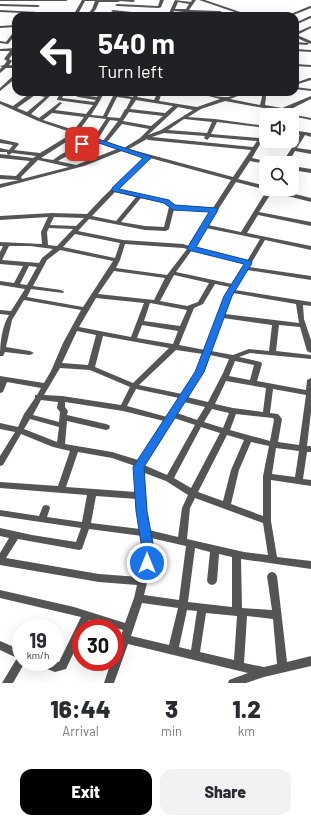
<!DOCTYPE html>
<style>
:root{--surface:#fff;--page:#f2f2f3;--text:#2b2b33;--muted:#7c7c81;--accent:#000}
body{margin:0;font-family:Barlow,sans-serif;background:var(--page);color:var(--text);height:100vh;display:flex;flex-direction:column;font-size:15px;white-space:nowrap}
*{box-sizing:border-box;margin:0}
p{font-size:13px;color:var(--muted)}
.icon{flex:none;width:22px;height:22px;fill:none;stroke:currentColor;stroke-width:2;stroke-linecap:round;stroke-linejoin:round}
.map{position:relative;height:683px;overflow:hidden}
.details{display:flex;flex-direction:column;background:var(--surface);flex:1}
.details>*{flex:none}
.guide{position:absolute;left:12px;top:12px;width:287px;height:84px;border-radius:12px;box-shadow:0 4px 16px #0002;background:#202124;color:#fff;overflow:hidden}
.controls{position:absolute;left:259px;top:108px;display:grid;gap:8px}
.controls a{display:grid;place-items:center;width:40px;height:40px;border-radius:8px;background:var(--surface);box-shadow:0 4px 16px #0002;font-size:20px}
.speed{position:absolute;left:12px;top:619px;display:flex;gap:8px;font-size:20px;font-weight:700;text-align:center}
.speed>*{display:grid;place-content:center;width:52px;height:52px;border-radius:50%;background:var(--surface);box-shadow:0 4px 16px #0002;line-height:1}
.speed small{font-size:10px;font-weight:400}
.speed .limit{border:6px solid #d22;background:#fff;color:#111}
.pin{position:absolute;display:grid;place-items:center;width:34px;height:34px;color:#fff;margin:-17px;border-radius:8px;box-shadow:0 2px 6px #0006}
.me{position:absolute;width:44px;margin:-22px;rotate:0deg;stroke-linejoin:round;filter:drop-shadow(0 0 3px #0008)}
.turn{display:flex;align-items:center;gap:14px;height:84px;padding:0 20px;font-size:18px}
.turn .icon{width:52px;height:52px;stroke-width:2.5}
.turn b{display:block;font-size:28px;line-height:34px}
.eta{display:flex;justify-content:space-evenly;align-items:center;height:68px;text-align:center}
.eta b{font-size:24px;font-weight:800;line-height:28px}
.primary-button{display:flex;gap:8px;margin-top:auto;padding:8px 20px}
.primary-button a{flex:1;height:46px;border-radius:12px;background:var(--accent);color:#fff;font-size:16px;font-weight:800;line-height:46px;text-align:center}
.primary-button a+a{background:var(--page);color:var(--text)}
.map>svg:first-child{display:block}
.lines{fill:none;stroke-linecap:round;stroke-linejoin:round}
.minor{fill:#555;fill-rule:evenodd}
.route{fill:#1a73e8;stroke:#114b97}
</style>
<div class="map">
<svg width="311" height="683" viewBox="0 0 311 683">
<rect width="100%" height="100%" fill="#fff"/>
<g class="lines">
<path class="minor" d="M0,0H68L66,1H0Z
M82,0H134L135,1L133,2L120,1L118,2H99L96,9L90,16L0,12V10L74,14ZM85,1H95L92,9L87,15L78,14Z
M160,0H164L161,7L159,8L117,6L115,5L117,4L158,6Z
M175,0L191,2L192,0H196L189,10L220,11L222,12L221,13L237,16L219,15L217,14L218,13L188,12L185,14L183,13L184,12L174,11L173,14L189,15L191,16H149L113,12L111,11L113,10L159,15L163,13H169ZM178,2L189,4L186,9H175Z
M199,0H205L252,16H246Z
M0,4L38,5L40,6L38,7L0,6Z
M310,6H311V8L291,16H286Z
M310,16H311V18L295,25V23Z
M16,25V27L0,28V26Z
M311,26V28L297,35L311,41V44L309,43L307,45L295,44V42L308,43L295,37V33Z
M15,30H16V34L8,44L0,43V41L6,42Z
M16,48V50L9,59L12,61L9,65L16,66V68H6L0,73V69L2,67L0,66L4,65L7,61L4,59L10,51H0V49Z
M295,49L311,50V52L295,51Z
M295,64L311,65V67L295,66Z
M14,75H16V78L0,91V88Z
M309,78H311V80L295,85V83Z
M295,87L311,89V91L295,89Z
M32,92H37L50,96L31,114L39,118L60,102L62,103L55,110L86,114L93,105L57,100V99L61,92H65L62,98L94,102L96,100L78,97L76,96L79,92H83L81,95L97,97L100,92H104L133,97L136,92H140L137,97L154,100L158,92H162L159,101L197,107L220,99L193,92C204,92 213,97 224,97C231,98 240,92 248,92L230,99L260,105L262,97L260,92H264L266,97L265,105L282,108L311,96V99C302,103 282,115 274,115L279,111L225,101L201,109L188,117L215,119L266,126V128L217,122L211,134L259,138L264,131L266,130L265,140L262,141L252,158L270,162L271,163H266V164L250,161L238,179L266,186V189H275L311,198V202L272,192L259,212L311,222V226L258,215L247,233L311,246V250L265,240L249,267L311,276V280L247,270L235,290L311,302V306L303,305L304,319L311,340V353L307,351L300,327L279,325L276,351L311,355V359L250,353L239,357L261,362L262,364L257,381L306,390L307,380L311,378V412L307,446H311V452H307L303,479L311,480V486L271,480V521L277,557L311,561V569L241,559L242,608L272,610L267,576L269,573L272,572L275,573L277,576L287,662L311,656V666L264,677L246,683H228L229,680L248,673L128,644L114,683H104L111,662H115V652L123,630L89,620L86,628H81V637L66,669L55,672L36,665L35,662H59L81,617L0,598V590L74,607L125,623L134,598L137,585L99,582L0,565V553L9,538L0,536V528L32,535L76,542L81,528L0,516V510L39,516L43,506L46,505L49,506L50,508L47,517L82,522L87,495L0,488V482L58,486L70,451L53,447L21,434L3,465L0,466V456L15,432L0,429V423L18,427L24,414L35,398V395H37L41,388L7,382L3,392L0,393V376L44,383L51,371L63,343L81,310L24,300L12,320L6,347L30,351L34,353L30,355L5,352L3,356H0C0,343 2,326 9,315L0,314V310L11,311L25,289L0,285V281L14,283L23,266L0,264V252L3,246H0V242L42,244L41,232L48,217L0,220V216L52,213L87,214L103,197L145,157L122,151L84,166L0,188V184L19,180L0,179V175L16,176L30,161L0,158V154L33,158L36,156L12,153L9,155L7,154V152H0V148L9,150L13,145L0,143V139L18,143L19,144L14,150L40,153L73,133L38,121L0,104V101L13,106ZM35,95L45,97L27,112L17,108ZM103,95L113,96L103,116L91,115L98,104ZM117,97L131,99L126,109L124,110V111L120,118L107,117ZM136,100L173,106L165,113L130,109ZM178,107L193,110L161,130L148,135ZM129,112L163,116L151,126L123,121ZM52,113L84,117L74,130L43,120ZM89,117L106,119L95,136L93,137L78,132ZM184,119L212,122L207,133L168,130ZM110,120L118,121L103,141L98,139ZM122,124L149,129L140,138L124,148L107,142ZM164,133L205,136L204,138L207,140L210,137L257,141L253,147L152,137ZM77,135L89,139L60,155L53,160L41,158ZM147,139L148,140L251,150L233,177L129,149ZM94,141L117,149L76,165L58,161ZM150,158L231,180L213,208L174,205L168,201L117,189ZM38,160L69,167L22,179L21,177ZM236,182L267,190L241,232L208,225ZM115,192L136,197L116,221L92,216ZM141,198L164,203L169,207L164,227L145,226L121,222ZM174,209L211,211L189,246L183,244L123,240L78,231L89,219L145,230L166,231L169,229ZM54,217L84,218L76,226L50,225ZM49,228L73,229L57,246L48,245L47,232ZM206,228L260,239L247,261L195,247ZM75,234L120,243L115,258L63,247ZM125,244L183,248L187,249L167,275L116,268L120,260ZM9,246H30L53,249L42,258L39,263L2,260ZM60,250L113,261L83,307L27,297L31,289L63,293L64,292L61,290L33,286L47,260ZM192,250L245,264L232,284L176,272ZM29,266L37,267L27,285L20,284ZM114,271L165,278L154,300L98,294ZM174,275L209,283L198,302L187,306L160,301ZM215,284L230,287L225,296L205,350L179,345L194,308L203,304ZM233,293L296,304L299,323L225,314ZM96,298L144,303L131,337L79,327ZM150,303L187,310L180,326L144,321ZM223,318L272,325L269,351L249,349L233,355L211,351ZM142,325L178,331L173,344L137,338ZM77,331L96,335L88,365L62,363ZM103,336L169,348L133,383L95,367ZM176,350L203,354L196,372L182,394L139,385ZM210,355L229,359L223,373L208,402L187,397L204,372ZM235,361L254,365L250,380L229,376ZM60,368L90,370L130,387L121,405L62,396L44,395ZM226,381L266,388L263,412L233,408L215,404ZM136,389L179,398L167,417L127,406ZM273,389L306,395L299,445L278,442L282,419L278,414L270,413ZM41,400L58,402L57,408L60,412L59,422L33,415ZM65,402L123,411L164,421L138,460L112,452L65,444L67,421L106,430L109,429L110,427L109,425L106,424L67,415L68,411L65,407ZM184,402L205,407L197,420L177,413ZM212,409L229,413L223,428L204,422ZM236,414L273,418L274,420L270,441L230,430ZM174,418L195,425L167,475L144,465ZM30,419L59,427L57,442L24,429ZM201,427L220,433L191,488L174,478ZM227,435L244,440L231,470L223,501L198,492ZM251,442L269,446L263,476V516L231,504L239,470ZM276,448L299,451L295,477L272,474ZM78,452L112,458L135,466L134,470L136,492L66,487ZM142,472L166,481L188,495L182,508L178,537L149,530ZM96,496L137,499L140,529L91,523ZM195,498L263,523L268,555L244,552L187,539L190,508ZM89,529L142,536C144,551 143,563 139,577L99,574L6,558L18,539L79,550L82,549ZM151,538L186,546L179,600L144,595C149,575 154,558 151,538ZM195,548L210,552L207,581L209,584L212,585L215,584L217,581L219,554L232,557V607L188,602ZM142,603L178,608L169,645L131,636ZM187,610L197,611L191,650L179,647ZM206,613L237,616L234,660L200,652ZM247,616L273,619L277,664L264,667L244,663Z
M290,114L311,118V120L292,116V115H290Z
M292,130L311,133V137L305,135L297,148L311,150V154L295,151L288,163H282L300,135L292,134Z
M292,166L311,169V173L292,170Z
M0,641L21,650V662H25L13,683H2L17,658L0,650Z"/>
</g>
<path class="route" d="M92,137L152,157L119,189L169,200L175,205L217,208L218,210L196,247L251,261L252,263L232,296L204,372L144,467L147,511L154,549L153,563L152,566L147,568L143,566L141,563L142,549L136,511L133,467L195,372L224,296L244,264L188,250L187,248L209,212L173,210L164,203L112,191V188L143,158L93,141L82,146L79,144Z"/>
</svg>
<div class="controls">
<a><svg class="icon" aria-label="sound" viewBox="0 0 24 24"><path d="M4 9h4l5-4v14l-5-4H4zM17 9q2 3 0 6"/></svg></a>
<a><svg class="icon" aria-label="search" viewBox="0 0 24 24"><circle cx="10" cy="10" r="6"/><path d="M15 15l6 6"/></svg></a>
</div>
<div class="speed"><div>19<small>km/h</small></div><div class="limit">30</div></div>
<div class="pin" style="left:82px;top:144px;background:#d93025"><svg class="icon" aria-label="arrive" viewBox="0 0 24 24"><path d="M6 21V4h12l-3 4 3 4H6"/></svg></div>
<svg class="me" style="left:147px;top:563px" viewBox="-20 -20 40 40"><circle r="17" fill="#1a73e8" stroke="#fff" stroke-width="3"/><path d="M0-11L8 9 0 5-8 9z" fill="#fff"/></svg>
<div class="guide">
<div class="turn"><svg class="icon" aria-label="left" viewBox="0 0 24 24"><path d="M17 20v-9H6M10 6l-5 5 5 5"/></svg><div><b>540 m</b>Turn left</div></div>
</div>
</div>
<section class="details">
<div class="eta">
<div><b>16:44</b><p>Arrival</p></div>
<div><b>3</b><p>min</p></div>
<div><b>1.2</b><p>km</p></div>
</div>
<div class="primary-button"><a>Exit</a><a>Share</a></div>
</section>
